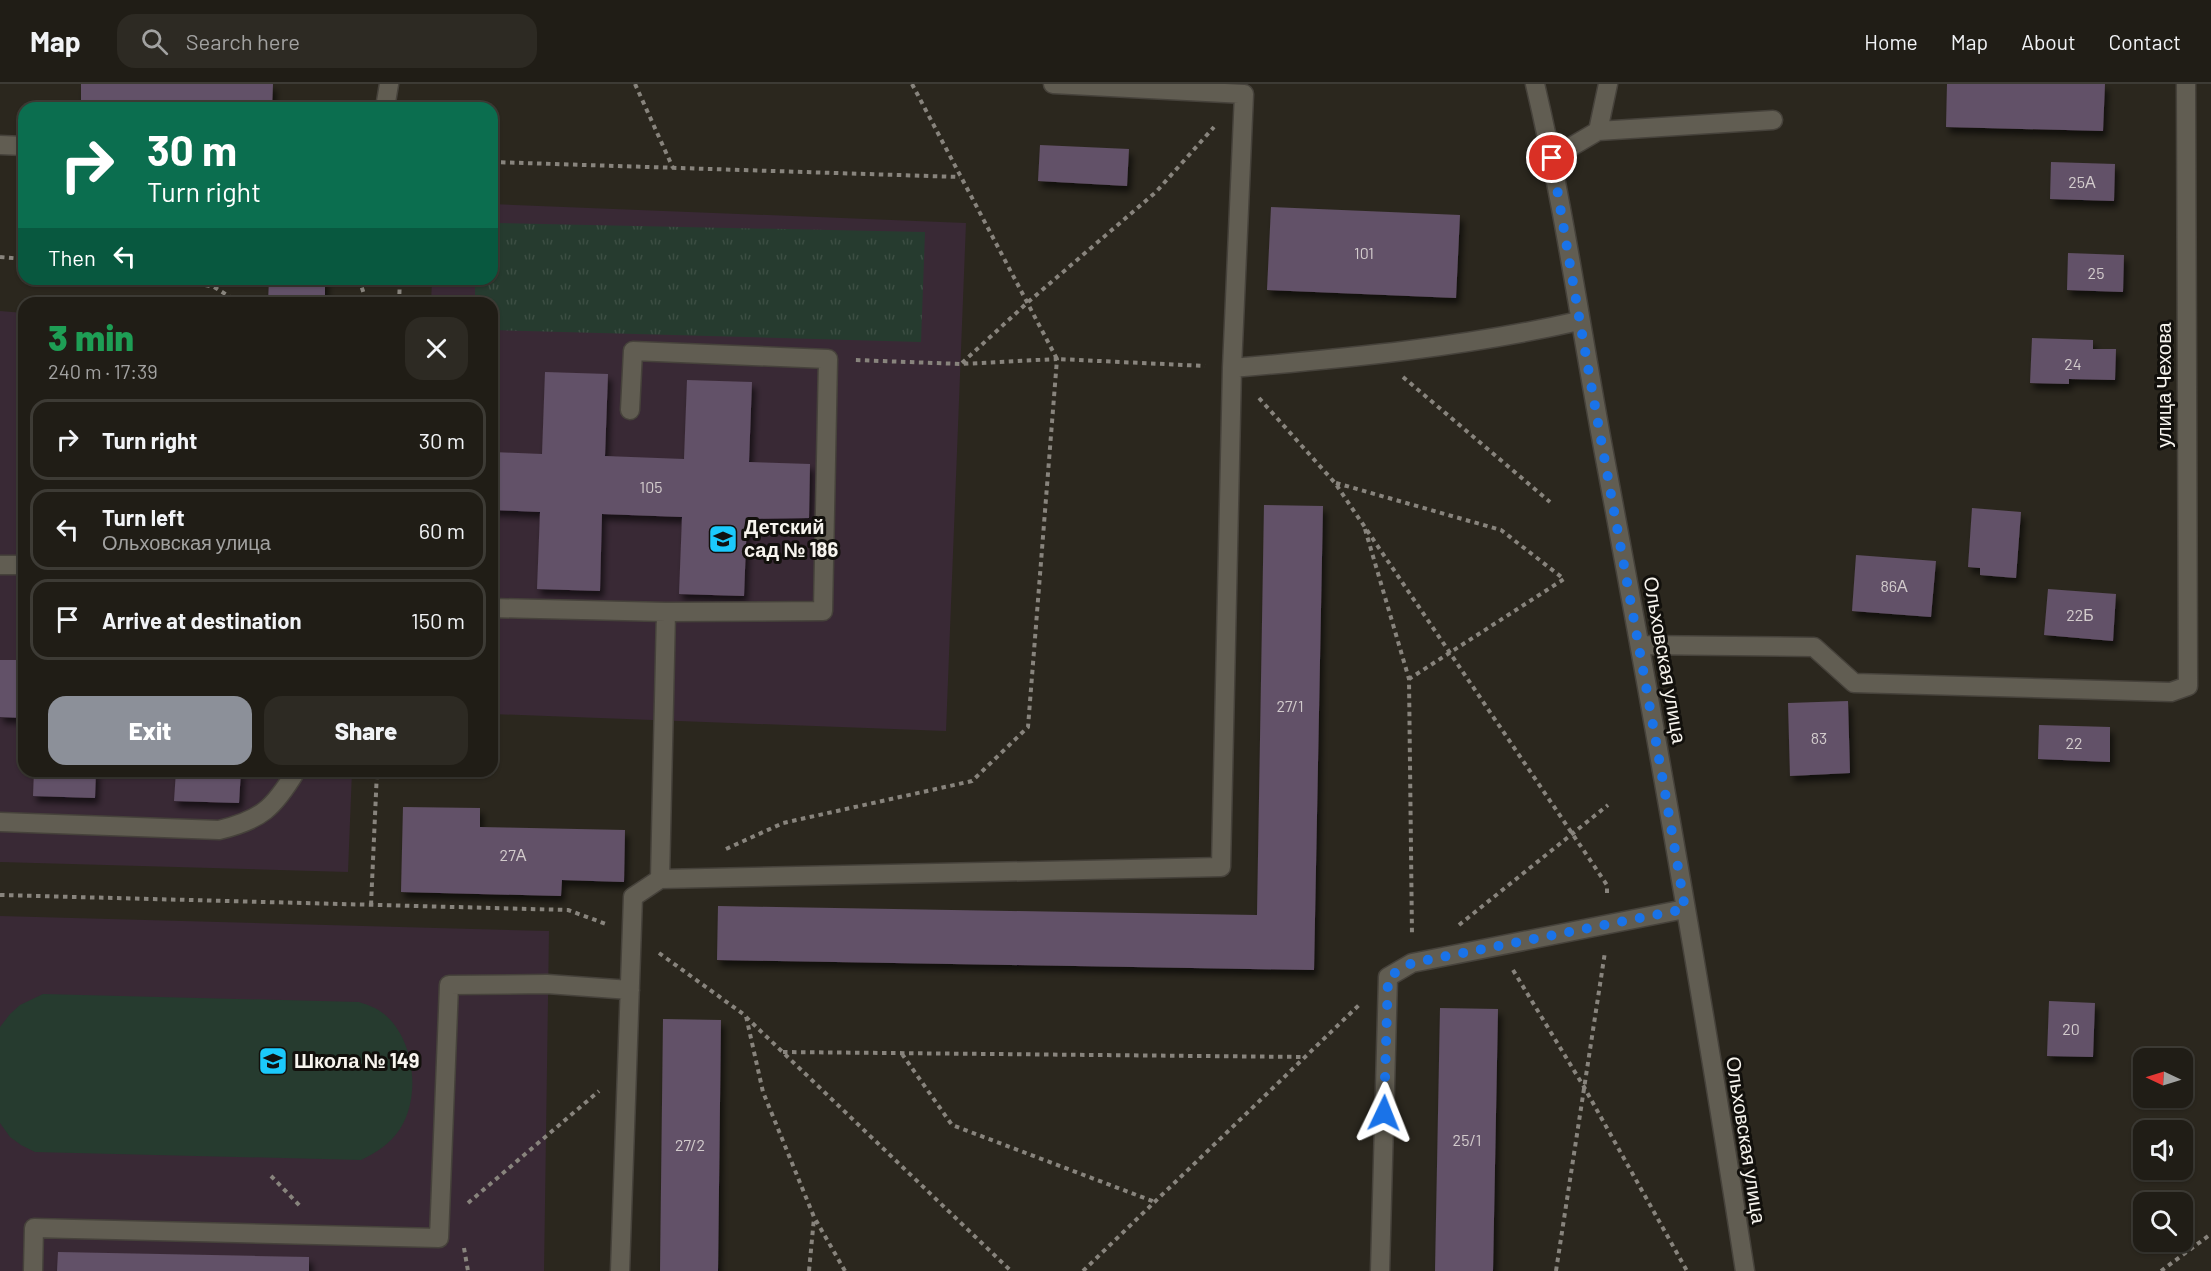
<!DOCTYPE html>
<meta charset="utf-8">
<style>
:root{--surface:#201d16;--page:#2d2a23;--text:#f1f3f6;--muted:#a2a2a1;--line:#3d3b35;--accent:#8c9099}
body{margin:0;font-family:Barlow,sans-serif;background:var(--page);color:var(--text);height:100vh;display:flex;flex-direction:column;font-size:22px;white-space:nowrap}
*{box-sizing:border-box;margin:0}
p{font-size:20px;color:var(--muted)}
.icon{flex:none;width:33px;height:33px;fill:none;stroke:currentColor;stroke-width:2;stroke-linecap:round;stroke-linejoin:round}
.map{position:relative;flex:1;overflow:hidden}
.side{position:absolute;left:18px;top:213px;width:480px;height:480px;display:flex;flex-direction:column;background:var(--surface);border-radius:18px;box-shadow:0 2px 4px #0004,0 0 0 2px var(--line)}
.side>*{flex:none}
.guide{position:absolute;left:18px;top:18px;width:480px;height:183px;border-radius:18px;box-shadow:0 2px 4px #0004,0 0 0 2px var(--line);background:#0b6e4f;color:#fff;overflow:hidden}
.needle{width:39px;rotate:274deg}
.controls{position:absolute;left:2133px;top:964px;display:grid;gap:12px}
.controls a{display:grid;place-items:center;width:60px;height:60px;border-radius:12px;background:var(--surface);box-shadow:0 2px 4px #0004,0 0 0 2px var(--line);font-size:30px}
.pin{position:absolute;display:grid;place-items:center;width:51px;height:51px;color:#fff;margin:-26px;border:3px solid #fff;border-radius:50%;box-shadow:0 2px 6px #0007}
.me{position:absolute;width:66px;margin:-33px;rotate:2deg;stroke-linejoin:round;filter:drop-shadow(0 0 4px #0008)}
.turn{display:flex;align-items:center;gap:21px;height:126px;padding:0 30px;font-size:27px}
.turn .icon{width:78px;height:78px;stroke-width:2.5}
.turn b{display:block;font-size:42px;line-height:51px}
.then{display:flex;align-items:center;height:57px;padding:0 30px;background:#0003;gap:12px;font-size:22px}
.round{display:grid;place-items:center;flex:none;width:63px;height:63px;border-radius:18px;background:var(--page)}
.summary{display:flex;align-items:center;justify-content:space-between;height:102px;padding:0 30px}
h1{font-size:36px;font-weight:800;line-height:45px;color:#1e9e55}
.action{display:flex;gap:12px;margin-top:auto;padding:12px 30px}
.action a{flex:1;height:69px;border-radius:18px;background:var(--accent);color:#fff;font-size:24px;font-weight:800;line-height:69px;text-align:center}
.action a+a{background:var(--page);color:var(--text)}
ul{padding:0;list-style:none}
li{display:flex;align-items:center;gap:18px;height:81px;margin:0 12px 9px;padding:0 18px;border:3px solid var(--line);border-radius:18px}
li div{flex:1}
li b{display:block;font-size:22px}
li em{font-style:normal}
header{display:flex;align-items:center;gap:36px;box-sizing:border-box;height:84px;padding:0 30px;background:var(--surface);border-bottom:2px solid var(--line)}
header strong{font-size:28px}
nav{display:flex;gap:33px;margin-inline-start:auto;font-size:21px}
.search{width:420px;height:54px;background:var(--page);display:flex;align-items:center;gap:15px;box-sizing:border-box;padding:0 21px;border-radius:18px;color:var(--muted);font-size:22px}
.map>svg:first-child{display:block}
.education{fill:#392935}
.grass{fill:url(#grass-tufts)}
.pitch{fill:#263b2f}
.building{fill:#625167;filter:url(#shadow)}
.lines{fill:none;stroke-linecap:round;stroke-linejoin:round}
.minor-casing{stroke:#46423b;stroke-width:21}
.path{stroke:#88847d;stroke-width:4;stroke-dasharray:4.5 4.5;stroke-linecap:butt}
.minor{stroke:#615d52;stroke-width:18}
.route{stroke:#1a73e8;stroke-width:10;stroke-dasharray:0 18}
.labels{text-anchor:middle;stroke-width:6;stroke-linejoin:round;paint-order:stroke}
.number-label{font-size:16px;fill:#d2cbcc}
.street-label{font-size:20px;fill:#f7f4ee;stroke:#12100c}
.poi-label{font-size:20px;font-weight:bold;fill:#f7f4ee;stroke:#12100c;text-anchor:start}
</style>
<header>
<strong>Map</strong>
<div class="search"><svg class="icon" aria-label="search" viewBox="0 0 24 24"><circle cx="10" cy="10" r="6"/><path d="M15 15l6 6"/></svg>Search here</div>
<nav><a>Home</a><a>Map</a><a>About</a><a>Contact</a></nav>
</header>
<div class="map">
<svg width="2211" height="1187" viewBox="0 0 2211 1187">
<defs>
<pattern id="grass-tufts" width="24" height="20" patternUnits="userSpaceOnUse" patternTransform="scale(1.5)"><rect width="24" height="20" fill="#263b2f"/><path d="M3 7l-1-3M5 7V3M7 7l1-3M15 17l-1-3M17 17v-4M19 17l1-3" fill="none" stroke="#3c4e43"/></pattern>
<filter id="shadow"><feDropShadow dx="3.5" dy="6" stdDeviation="3" flood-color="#0009"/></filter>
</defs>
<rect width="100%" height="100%" fill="#2b271e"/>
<path class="education" d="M492,120L966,139L946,647L492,630V219H431L432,195H492Z
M0,227L24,229V687H352L348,788L0,778Z
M0,832L549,847L544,1187H0Z"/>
<path class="grass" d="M492,139L925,148L921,258L492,246V219H475V195H492Z"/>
<path class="pitch" d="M43,910L359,918C368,921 377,924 384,930C415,955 421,1013 400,1045C390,1060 376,1069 361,1076L35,1068L21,1061L10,1053L0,1039V943L10,930L20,921Z"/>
<path class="building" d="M81,0H273L272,24H81Z
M1947,0H2105L2103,47L1946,43Z
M1040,61L1129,65L1127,102L1038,97Z
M2051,78L2115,80L2114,117L2050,115Z
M1271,123L1460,131L1456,214L1267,206Z
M2068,169L2124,171L2123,208L2067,206Z
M269,195H325V219H268Z
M2032,254L2093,256V265H2116L2115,296L2069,295V300L2030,299Z
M545,288L608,290L605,372L684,375L687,296L752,298L749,378L810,380L809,434L747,435L744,512L679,510L682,433L602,430L600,507L537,505L540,428L492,426V368L542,370Z
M1264,421L1323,422L1314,886L717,876L718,822L1257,831Z
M1972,424L2021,428L2016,494L1980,491V484L1968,483Z
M1856,471L1936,477L1931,533L1852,527Z
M2048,505L2116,510L2113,557L2044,551Z
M0,576H24V634L0,633Z
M1848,617L1850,689L1790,692L1788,619Z
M2039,641L2110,643V678L2038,675Z
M34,687H96L95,714L33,712Z
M176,687H241L239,719L174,717Z
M403,723L480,724V743L625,746L624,798L562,796L561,812L401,808Z
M2049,917L2095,919L2093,973L2047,972Z
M1440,924L1498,925L1493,1187H1435Z
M663,935L721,936L718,1187H660Z
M58,1168L309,1173V1187H57Z"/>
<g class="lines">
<g class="minor-casing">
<path id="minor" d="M1053,0L1244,10L1232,284
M1535,0C1564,122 1581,246 1604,369C1655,641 1703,914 1745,1187
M385,24L389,0
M1598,47L1773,36
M0,61L24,62
M1552,74L1598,47L1608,0
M630,326L633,267L828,275L823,527L666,528
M0,481H24
M492,524L666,528L660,795
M1640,561L1814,563L1854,599L2171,608L2188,602L2186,0
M0,738L219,746C261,736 274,724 296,687
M33,1187L34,1144L439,1154L449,901L547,900L630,906
M620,1187L633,813L660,795L1221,783L1232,284C1349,274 1465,263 1579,237
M1380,1187L1388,893L1412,879L1685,825"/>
</g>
<path class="path" d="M635,0L673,84
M912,0L1057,275L1205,282
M492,78L960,93
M0,173L24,175
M179,195L214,203L240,219
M359,195L367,219
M399,219L400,195
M962,279L1027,219L1156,108L1214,43
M1403,293L1550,418
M1259,314L1335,399L1607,801V812
M1336,399L1501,446L1564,495L1409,595
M1365,445L1409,595L1412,851
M726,765L783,739L972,697L1028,643L1057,275L961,280L855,276
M0,811L568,826L606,840
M371,821L377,687
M1459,841L1608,721
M659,869L746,932L763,1008L814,1133L845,1187
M1513,886L1584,1003L1687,1187
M746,933L1011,1187
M783,968L1305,973
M902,970L952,1041L1155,1118
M271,1092L301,1123
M468,1119L599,1007
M464,1164L468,1187
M809,1187L814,1134
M1083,1187L1359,921
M1556,1187L1605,868
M2161,1187L2211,1150"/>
<use href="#minor" class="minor"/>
</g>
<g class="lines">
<path class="route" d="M1384,1029L1388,893L1412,879L1685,825C1643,574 1593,325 1552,74"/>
</g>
<defs>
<g id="school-square" transform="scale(1.5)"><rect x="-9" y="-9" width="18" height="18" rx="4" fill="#1bc9fc" stroke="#12100c"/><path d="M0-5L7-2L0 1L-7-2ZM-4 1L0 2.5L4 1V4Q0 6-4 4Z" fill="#111"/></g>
</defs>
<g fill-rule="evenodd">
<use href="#school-square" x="723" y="455"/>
<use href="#school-square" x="273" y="977"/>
</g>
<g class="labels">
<g class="number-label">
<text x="2082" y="104">25А</text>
<text x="1364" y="175">101</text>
<text x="2096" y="195">25</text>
<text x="2073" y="286">24</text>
<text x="651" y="409">105</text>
<text x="1894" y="508">86А</text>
<text x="2080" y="537">22Б</text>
<text x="1290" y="628">27/1</text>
<text x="1819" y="660">83</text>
<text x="2074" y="665">22</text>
<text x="513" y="777">27А</text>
<text x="2071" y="951">20</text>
<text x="1467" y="1062">25/1</text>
<text x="690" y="1067">27/2</text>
</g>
<g class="street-label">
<text transform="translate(2164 301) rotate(-90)" y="7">улица Чехова</text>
<text transform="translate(1665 576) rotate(80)" y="7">Ольховская улица</text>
<text transform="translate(1746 1056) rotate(81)" y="7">Ольховская улица</text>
</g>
<g class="poi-label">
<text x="744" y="450">Детский<tspan x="744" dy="23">сад № 186</tspan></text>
<text x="294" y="984">Школа № 149</text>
</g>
</g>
</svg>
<div class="controls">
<a><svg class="needle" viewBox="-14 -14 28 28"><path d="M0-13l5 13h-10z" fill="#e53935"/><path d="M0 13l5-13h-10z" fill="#a2a2a1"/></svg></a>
<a><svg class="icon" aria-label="sound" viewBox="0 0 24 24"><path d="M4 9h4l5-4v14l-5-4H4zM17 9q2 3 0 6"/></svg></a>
<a><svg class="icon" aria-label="search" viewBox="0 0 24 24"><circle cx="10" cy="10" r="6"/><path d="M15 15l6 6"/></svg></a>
</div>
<div class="pin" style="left:1552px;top:74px;background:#d93025"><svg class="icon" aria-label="arrive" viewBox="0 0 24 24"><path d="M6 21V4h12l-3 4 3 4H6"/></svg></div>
<svg class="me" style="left:1384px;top:1029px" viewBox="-20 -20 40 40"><path d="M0-17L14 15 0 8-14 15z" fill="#1a73e8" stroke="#fff" stroke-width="4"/></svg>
<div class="guide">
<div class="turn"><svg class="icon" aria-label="right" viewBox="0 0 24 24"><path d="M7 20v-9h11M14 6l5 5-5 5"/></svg><div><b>30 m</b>Turn right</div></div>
<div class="then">Then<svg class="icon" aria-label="left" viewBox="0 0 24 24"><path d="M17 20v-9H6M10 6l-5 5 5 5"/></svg></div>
</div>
<section class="side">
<div class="summary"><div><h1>3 min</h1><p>240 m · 17:39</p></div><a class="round"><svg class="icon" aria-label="close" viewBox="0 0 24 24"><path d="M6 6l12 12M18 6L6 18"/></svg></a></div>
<ul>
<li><svg class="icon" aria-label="right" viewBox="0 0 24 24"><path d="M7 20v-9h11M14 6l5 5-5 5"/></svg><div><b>Turn right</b></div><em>30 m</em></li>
<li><svg class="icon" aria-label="left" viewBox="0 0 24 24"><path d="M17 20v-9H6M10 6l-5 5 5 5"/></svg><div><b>Turn left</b><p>Ольховская улица</p></div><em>60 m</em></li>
<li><svg class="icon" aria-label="arrive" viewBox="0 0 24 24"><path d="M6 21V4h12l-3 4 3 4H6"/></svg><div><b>Arrive at destination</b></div><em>150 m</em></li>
</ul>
<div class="action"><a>Exit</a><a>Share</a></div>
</section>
</div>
